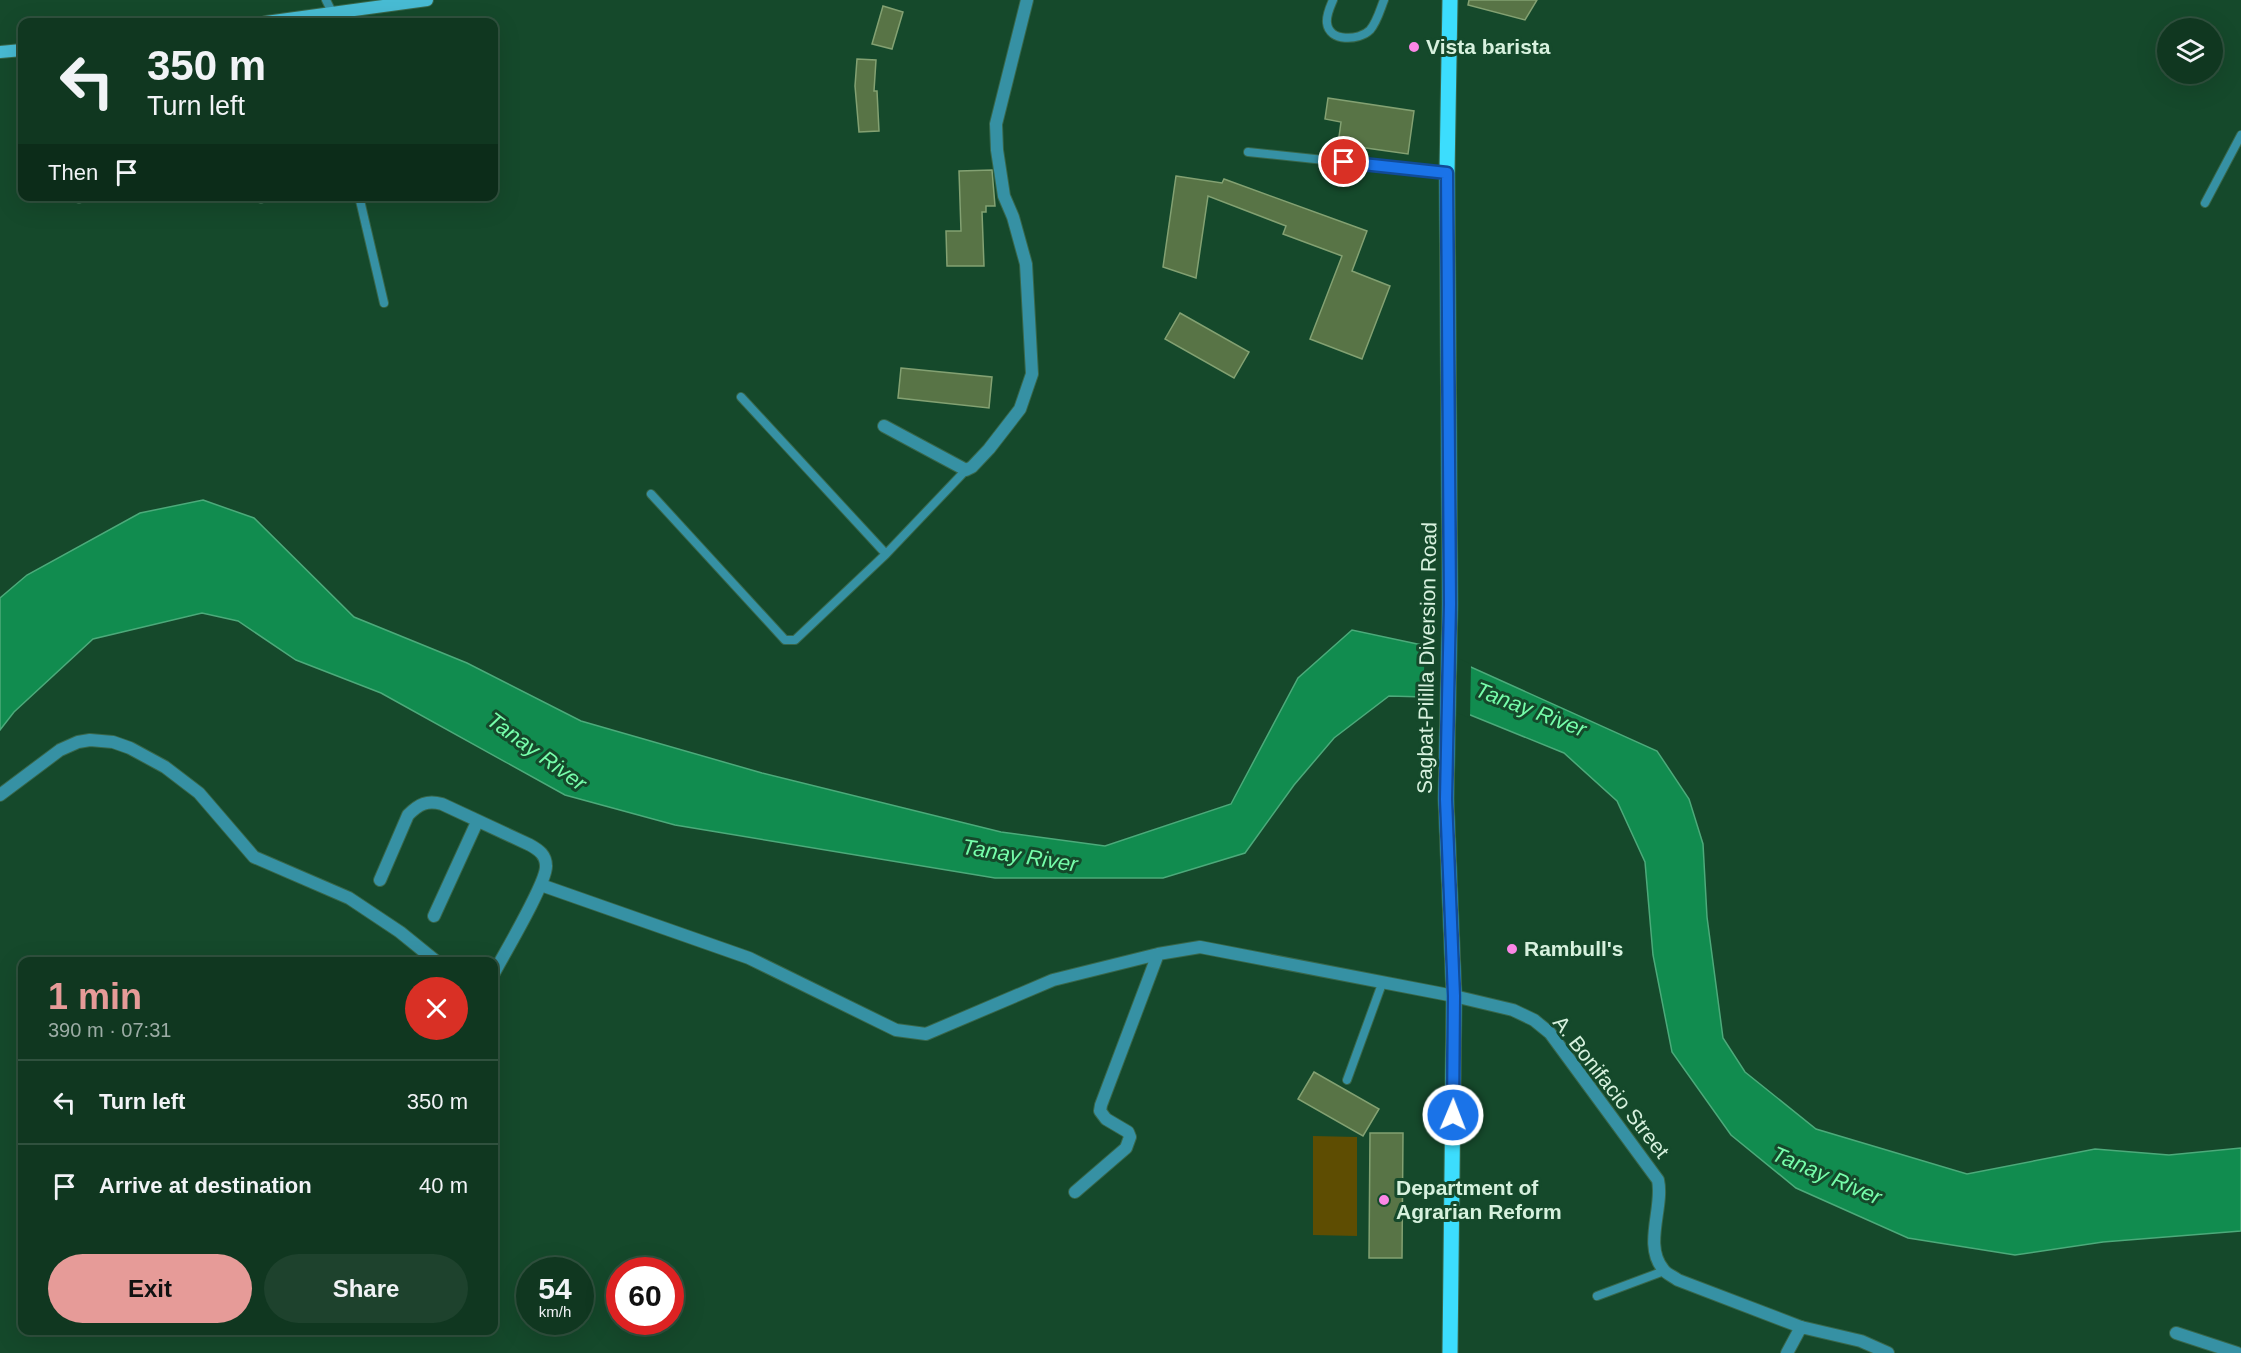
<!DOCTYPE html>
<meta charset="utf-8">
<style>
:root{--surface:#103720;--page:#1e422d;--text:#f1f3f6;--muted:#9caca5;--line:#30513e;--accent:#e69b98}
body{margin:0;font-family:Helvetica,sans-serif;background:var(--page);color:var(--text);height:100vh;display:flex;flex-direction:column;font-size:22px;white-space:nowrap}
*{box-sizing:border-box;margin:0}
p{font-size:20px;color:var(--muted)}
.icon{flex:none;width:33px;height:33px;fill:none;stroke:currentColor;stroke-width:2;stroke-linecap:round;stroke-linejoin:round}
.map{position:relative;flex:1;overflow:hidden}
.drawer{position:absolute;left:18px;top:957px;width:480px;height:378px;display:flex;flex-direction:column;background:var(--surface);border-radius:12px;box-shadow:0 6px 24px #0002,0 0 0 2px var(--line)}
.drawer>*{flex:none}
.top-card{position:absolute;left:18px;top:18px;width:480px;height:183px;border-radius:12px;box-shadow:0 6px 24px #0002,0 0 0 2px var(--line);background:#103720;color:var(--text);overflow:hidden}
.controls{position:absolute;left:2157px;top:18px;display:grid;gap:12px}
.controls a{display:grid;place-items:center;width:66px;height:66px;border-radius:50%;background:var(--surface);box-shadow:0 6px 24px #0002,0 0 0 2px var(--line);font-size:30px}
.speed{position:absolute;left:516px;top:1257px;display:flex;gap:12px;font-size:30px;font-weight:700;text-align:center}
.speed>*{display:grid;place-content:center;width:78px;height:78px;border-radius:50%;background:var(--surface);box-shadow:0 6px 24px #0002,0 0 0 2px var(--line);line-height:1}
.speed small{font-size:15px;font-weight:400}
.speed .limit{border:9px solid #d22;background:#fff;color:#111}
.pin{position:absolute;display:grid;place-items:center;width:51px;height:51px;color:#fff;margin:-26px;border:3px solid #fff;border-radius:50%;box-shadow:0 2px 6px #0007}
.me{position:absolute;width:66px;margin:-33px;rotate:1deg;stroke-linejoin:round;filter:drop-shadow(0 0 4px #0008)}
.turn{display:flex;align-items:center;gap:21px;height:126px;padding:0 30px;font-size:27px}
.turn .icon{width:78px;height:78px;stroke-width:2.5}
.turn b{display:block;font-size:42px;line-height:51px}
.then{display:flex;align-items:center;height:57px;padding:0 30px;background:#0003;gap:12px;font-size:22px}
.round{display:grid;place-items:center;flex:none;width:63px;height:63px;border-radius:32px;background:var(--page)}
.summary{display:flex;align-items:center;justify-content:space-between;height:102px;padding:0 30px}
h1{font-size:36px;font-weight:700;line-height:45px;color:var(--accent)}
.button{display:flex;gap:12px;margin-top:auto;padding:12px 30px}
.button a{flex:1;height:69px;border-radius:36px;background:var(--accent);color:#111;font-size:24px;font-weight:700;line-height:69px;text-align:center}
.button a+a{background:var(--page);color:var(--text)}
ul{padding:0;list-style:none}
li{display:flex;align-items:center;gap:18px;height:84px;padding:0 30px;border-top:2px solid var(--line)}
li div{flex:1}
li b{display:block;font-size:22px}
li em{font-style:normal}
.map>svg:first-child{display:block}
.green{fill:#5e4d02}
.water{fill:#118c4f;stroke:#4caa7a;stroke-width:1.5}
.pier{fill:#15492b}
.building{fill:#587446;stroke:#83a172;stroke-width:1.5}
.lines{fill:none;stroke-linecap:round;stroke-linejoin:round}
.service-casing{stroke:#38674b;stroke-width:10}
.minor-casing{stroke:#38674b;stroke-width:14}
.tertiary-casing{stroke:#38674b;stroke-width:14}
.secondary-casing{stroke:#38674b;stroke-width:14}
.primary-casing{stroke:#38674b;stroke-width:17}
.service{stroke:#3691a4;stroke-width:8}
.minor{stroke:#3691a4;stroke-width:12}
.tertiary{stroke:#3691a4;stroke-width:12}
.secondary{stroke:#48bbd3;stroke-width:12}
.primary{stroke:#3cddfd;stroke-width:15}
.route-casing{stroke:#114b97;stroke-width:15}
.route{stroke:#1a73e8;stroke-width:10}
.poi-dot{fill:#fb87e6;stroke:#15492b;stroke-width:2}
.labels{text-anchor:middle;stroke-width:6;stroke-linejoin:round;paint-order:stroke}
.poi-label{font-size:21px;font-weight:bold;fill:#d7f1de;stroke:#15492b;text-anchor:start}
.street-label{font-size:21px;fill:#d7f1de;stroke:#15492b}
.water-label{font-size:22px;font-style:italic;fill:#76fdaa;stroke:#15492b}
</style>
<div class="map">
<svg width="2241" height="1353" viewBox="0 0 2241 1353">
<rect width="100%" height="100%" fill="#15492b"/>
<path class="green" d="M1313,1136L1357,1137V1236L1313,1235Z"/>
<path class="water" d="M203,500L254,518L354,617L467,663L581,721L762,773L1001,832L1105,846L1231,804L1298,678L1352,630L1422,645L1657,751L1689,799L1703,844L1707,917L1723,1038L1745,1072L1816,1129L1967,1174L2095,1149L2169,1155L2241,1148V1231L2103,1242L2015,1255L1908,1238L1796,1188L1731,1135L1672,1052L1653,955L1645,862L1617,801L1564,753L1426,697L1389,696L1334,738L1294,785L1245,853L1163,878H995L675,825L565,795L381,693L296,660L238,621L202,613L93,639L14,712L0,730V598L27,575L140,513Z"/>
<path class="pier" d="M1425,643L1471,664L1470,718L1423,700Z"/>
<path class="building" d="M1469,0H1537L1525,20L1468,5Z
M883,6L903,12L892,49L872,44Z
M857,59L876,60L874,91H877L879,131L859,132L855,86Z
M1328,98L1414,111L1408,154L1338,144L1341,122L1325,119Z
M992,170L995,206H986V212H982L984,266H947L946,231H961L959,171Z
M1176,176L1222,183L1224,179L1367,231L1352,271L1390,286L1362,359L1310,339L1342,256L1283,234L1286,226L1208,196L1196,278L1163,267Z
M1180,313L1249,352L1234,378L1165,339Z
M901,368L992,377L989,408L898,398Z
M1314,1072L1379,1109L1363,1136L1298,1099Z
M1370,1133H1403L1402,1258H1369Z"/>
<g class="lines">
<g class="service-casing">
<path id="service" d="M326,0L332,12
M1333,0C1330,7 1326,15 1327,23C1329,42 1359,41 1370,30C1377,22 1380,10 1384,0
M1248,152L1447,173
M79,196V199
M261,196V199
M359,196L384,303
M2205,203L2241,135
M741,397L886,554
M651,494L785,640H795L886,554L966,470
M1347,1080L1383,981
M1597,1296L1664,1271"/>
</g>
<g class="minor-casing">
<path id="minor" d="M884,426L966,470L972,467L989,449L1020,409L1032,374L1026,264L1013,217L1004,196L997,150L996,124L1027,0
M0,795L60,750L78,742L90,740L113,742L130,748L165,767L199,793L254,857L349,898L400,932L437,962
M380,880L408,815C419,804 427,800 442,804L530,845C539,850 546,855 546,866C547,882 504,954 494,973
M541,885L749,958L896,1030L926,1034L1053,980L1158,954L1200,947L1454,996L1513,1010L1534,1020L1550,1033L1658,1180C1664,1207 1643,1245 1663,1269C1666,1274 1673,1276 1678,1280L1801,1327
M434,916L477,822
M1075,1192L1126,1148L1130,1137L1128,1132L1106,1119L1100,1111L1101,1105L1158,954
M2176,1333L2237,1353"/>
</g>
<g class="tertiary-casing">
<path id="tertiary" d="M1787,1353L1801,1327L1861,1341L1888,1353"/>
</g>
<g class="secondary-casing">
<path id="secondary" d="M266,22L427,0
M0,52L22,50"/>
</g>
<g class="primary-casing">
<path id="primary" d="M1450,0L1447,173L1450,604L1446,799L1454,996L1450,1353"/>
</g>
<use href="#service" class="service"/>
<use href="#minor" class="minor"/>
<use href="#tertiary" class="tertiary"/>
<use href="#secondary" class="secondary"/>
<use href="#primary" class="primary"/>
</g>
<g class="lines">
<g class="route-casing">
<path id="route" d="M1344,162L1447,173L1450,604L1446,799L1454,996L1453,1115"/>
</g>
<use href="#route" class="route"/>
</g>
<g class="poi-dot">
<circle cx="1414" cy="47" r="6"/>
<circle cx="1512" cy="949" r="6"/>
<circle cx="1384" cy="1200" r="6"/>
</g>
<g class="labels">
<g class="poi-label">
<text x="1426" y="54">Vista barista</text>
<text x="1524" y="956">Rambull's</text>
<text x="1396" y="1195">Department of<tspan x="1396" dy="24">Agrarian Reform</tspan></text>
</g>
<g class="street-label">
<text transform="translate(1427 658) rotate(-89)" y="7">Sagbat-Pililla Diversion Road</text>
<text transform="translate(1611 1087) rotate(52)" y="7">A. Bonifacio Street</text>
</g>
<g class="water-label">
<text transform="translate(1531 709) rotate(21)" y="8">Tanay River</text>
<text transform="translate(537 751) rotate(36)" y="8">Tanay River</text>
<text transform="translate(1020 855) rotate(9)" y="8">Tanay River</text>
<text transform="translate(1827 1175) rotate(23)" y="8">Tanay River</text>
</g>
</g>
</svg>
<div class="controls">
<a><svg class="icon" aria-label="layers" viewBox="0 0 24 24"><path d="M12 4l9 5-9 5-9-5zM3 14l9 5 9-5"/></svg></a>
</div>
<div class="speed"><div>54<small>km/h</small></div><div class="limit">60</div></div>
<div class="pin" style="left:1344px;top:162px;background:#d93025"><svg class="icon" aria-label="arrive" viewBox="0 0 24 24"><path d="M6 21V4h12l-3 4 3 4H6"/></svg></div>
<svg class="me" style="left:1453px;top:1115px" viewBox="-20 -20 40 40"><circle r="17" fill="#1a73e8" stroke="#fff" stroke-width="3"/><path d="M0-11L8 9 0 5-8 9z" fill="#fff"/></svg>
<div class="top-card">
<div class="turn"><svg class="icon" aria-label="left" viewBox="0 0 24 24"><path d="M17 20v-9H6M10 6l-5 5 5 5"/></svg><div><b>350 m</b>Turn left</div></div>
<div class="then">Then<svg class="icon" aria-label="arrive" viewBox="0 0 24 24"><path d="M6 21V4h12l-3 4 3 4H6"/></svg></div>
</div>
<section class="drawer">
<div class="summary"><div><h1>1 min</h1><p>390 m · 07:31</p></div><a class="round" style="background:#d93025;color:#fff"><svg class="icon" aria-label="close" viewBox="0 0 24 24"><path d="M6 6l12 12M18 6L6 18"/></svg></a></div>
<ul>
<li><svg class="icon" aria-label="left" viewBox="0 0 24 24"><path d="M17 20v-9H6M10 6l-5 5 5 5"/></svg><div><b>Turn left</b></div><em>350 m</em></li>
<li><svg class="icon" aria-label="arrive" viewBox="0 0 24 24"><path d="M6 21V4h12l-3 4 3 4H6"/></svg><div><b>Arrive at destination</b></div><em>40 m</em></li>
</ul>
<div class="button"><a>Exit</a><a>Share</a></div>
</section>
</div>
